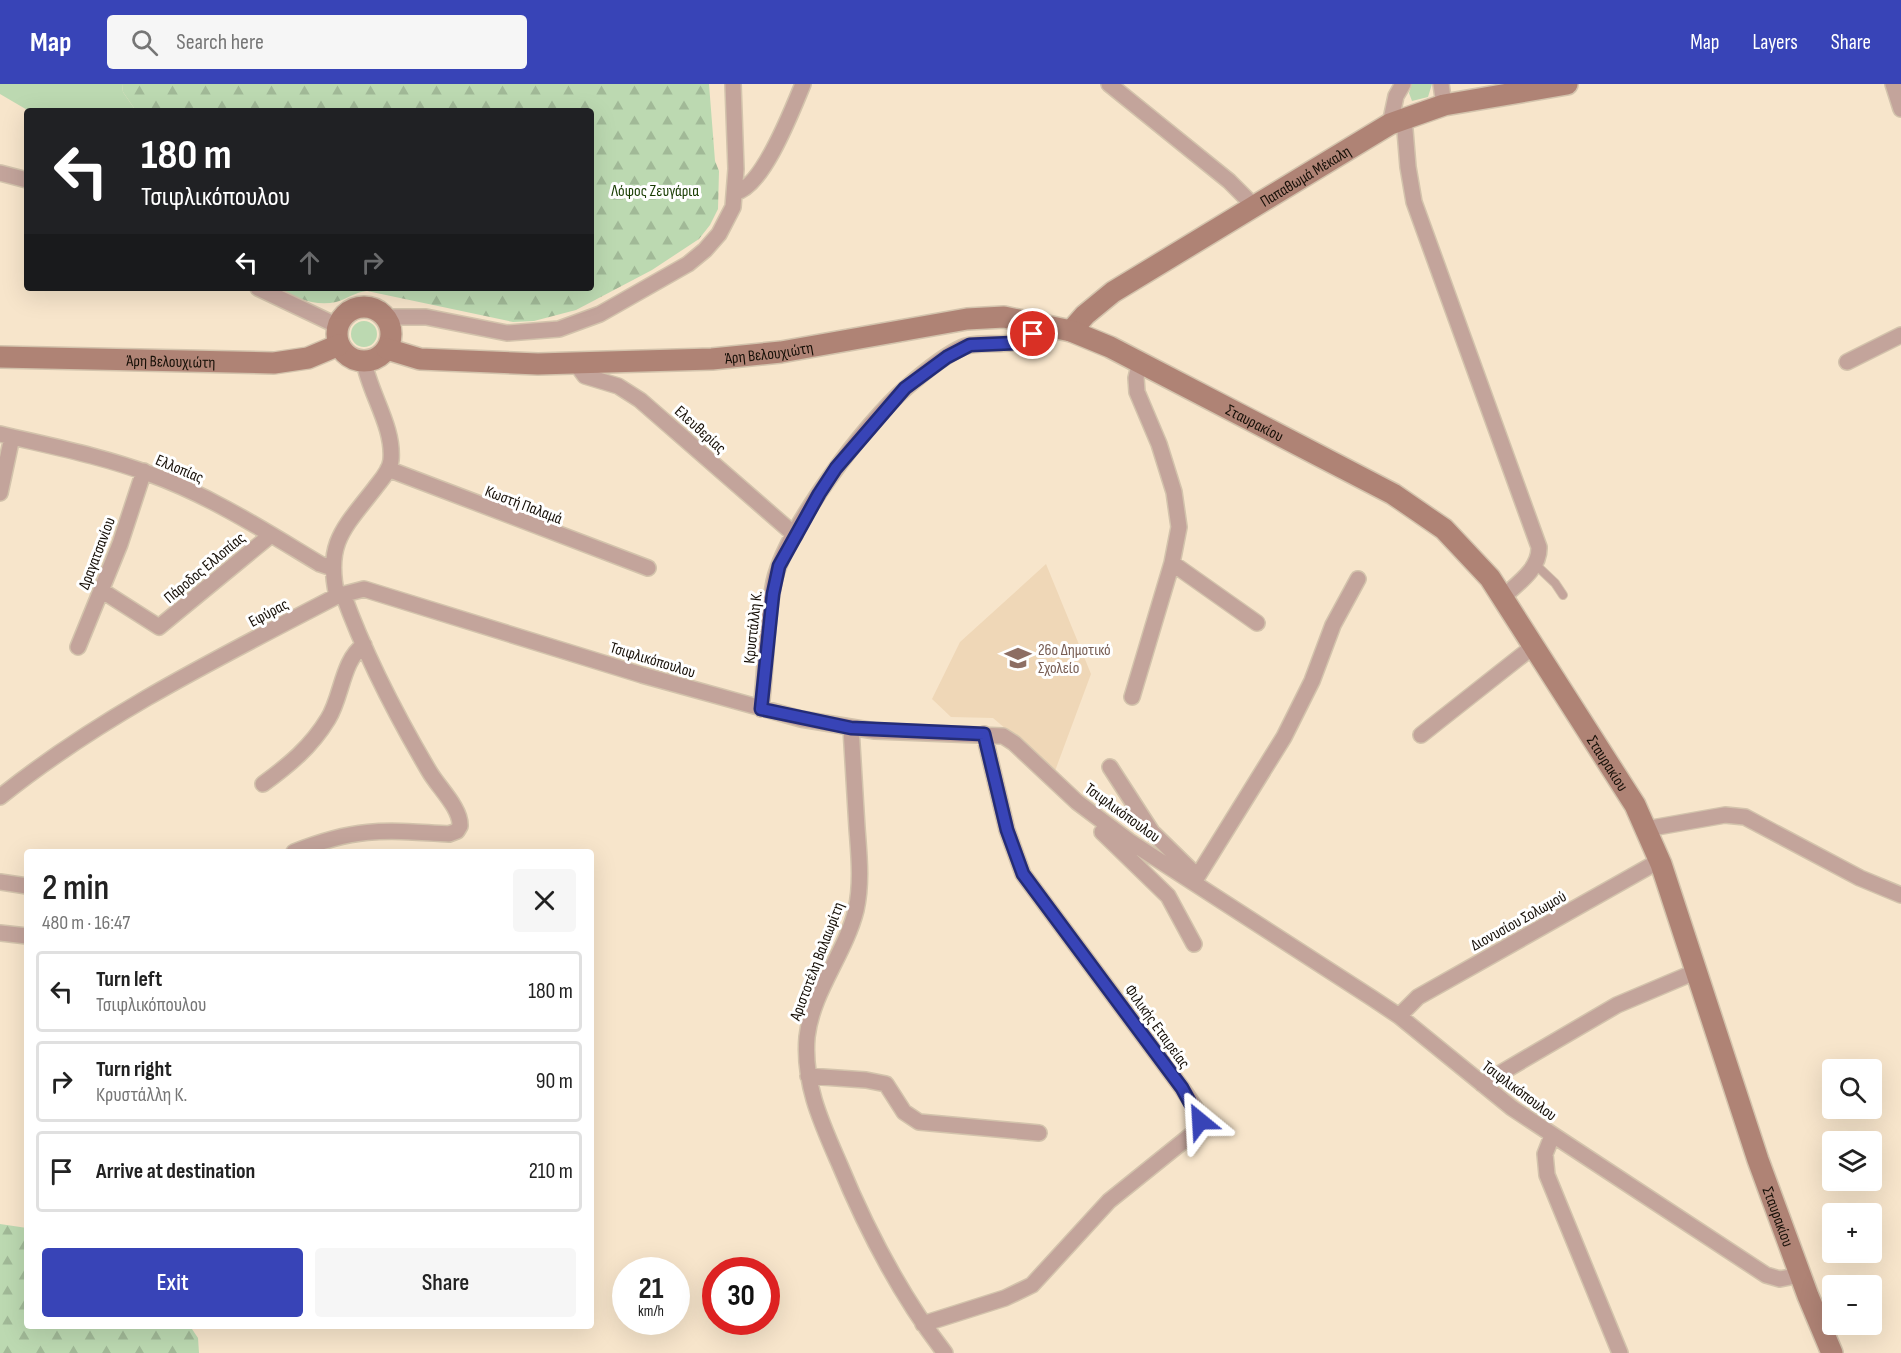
<!DOCTYPE html>
<meta charset="utf-8">
<style>
:root{--surface:#fff;--page:#f6f6f6;--text:#222;--muted:#767676;--line:#e0e0e0;--accent:#3844b7}
body{margin:0;font-family:"Sofia Sans Condensed",sans-serif;background:var(--page);color:var(--text);height:100vh;display:flex;flex-direction:column;font-size:22px;white-space:nowrap}
*{box-sizing:border-box;margin:0}
p{font-size:20px;color:var(--muted)}
.icon{flex:none;width:33px;height:33px;fill:none;stroke:currentColor;stroke-width:2;stroke-linecap:round;stroke-linejoin:round}
.map{position:relative;flex:1;overflow:hidden}
.side{position:absolute;left:24px;top:765px;width:570px;height:480px;display:flex;flex-direction:column;background:var(--surface);border-radius:6px;box-shadow:0 6px 24px #0002}
.side>*{flex:none}
.hud{position:absolute;left:24px;top:24px;width:570px;height:183px;border-radius:6px;box-shadow:0 6px 24px #0002;background:#202124;color:#fff;overflow:hidden}
.controls{position:absolute;left:1822px;top:975px;display:grid;gap:12px}
.controls a{display:grid;place-items:center;width:60px;height:60px;border-radius:6px;background:var(--surface);box-shadow:0 6px 24px #0002;font-size:30px}
.speed{position:absolute;left:612px;top:1173px;display:flex;gap:12px;font-size:30px;font-weight:700;text-align:center}
.speed>*{display:grid;place-content:center;width:78px;height:78px;border-radius:50%;background:var(--surface);box-shadow:0 6px 24px #0002;line-height:1}
.speed small{font-size:15px;font-weight:400}
.speed .limit{border:9px solid #d22;background:#fff;color:#111}
.pin{position:absolute;display:grid;place-items:center;width:51px;height:51px;color:#fff;margin:-26px;border:3px solid #fff;border-radius:50%;box-shadow:0 2px 6px #0007}
.me{position:absolute;width:66px;margin:-33px;rotate:333deg;stroke-linejoin:round;filter:drop-shadow(0 0 4px #0008)}
.turn{display:flex;align-items:center;gap:21px;height:126px;padding:0 18px;font-size:27px}
.turn .icon{width:78px;height:78px;stroke-width:2.5}
.turn b{display:block;font-size:42px;line-height:51px}
.lanes{display:flex;align-items:center;height:57px;padding:0 18px;background:#0003;justify-content:center;gap:30px;direction:ltr}
.lanes .off{opacity:.35}
.round{display:grid;place-items:center;flex:none;width:63px;height:63px;border-radius:6px;background:var(--page)}
.head{display:flex;align-items:center;justify-content:space-between;height:102px;padding:0 18px}
h1{font-size:36px;font-weight:600;line-height:45px}
.cta{display:flex;gap:12px;margin-top:auto;padding:12px 18px}
.cta a{flex:1;height:69px;border-radius:6px;background:var(--accent);color:#fff;font-size:24px;font-weight:600;line-height:69px;text-align:center}
.cta a+a{background:var(--page);color:var(--text)}
ul{padding:0;list-style:none}
li{display:flex;align-items:center;gap:18px;height:81px;margin:0 12px 9px;padding:0 6px;border:3px solid var(--line);border-radius:6px}
li div{flex:1}
li b{display:block;font-size:22px}
li em{font-style:normal}
header{display:flex;align-items:center;gap:36px;box-sizing:border-box;height:84px;padding:0 30px;background:var(--accent);color:#fff}
header strong{font-size:28px}
nav{display:flex;gap:33px;margin-inline-start:auto;font-size:21px}
.search{width:420px;height:54px;background:var(--page);display:flex;align-items:center;gap:15px;box-sizing:border-box;padding:0 21px;border-radius:6px;color:var(--muted);font-size:22px}
.map>svg:first-child{display:block}
.built{fill:#efd7b7}
.grass{fill:#bcd9b1}
.forest{fill:url(#forest-firs)}
.lines{fill:none;stroke-linecap:round;stroke-linejoin:round}
.lane-casing{stroke:#d3c3ac;stroke-width:10}
.street-casing{stroke:#d3c3ac;stroke-width:18}
.secondary-casing{stroke:#d3c3ac;stroke-width:24}
.lane{stroke:#c3a49b;stroke-width:8}
.street{stroke:#c3a49b;stroke-width:15}
.secondary{stroke:#af8375;stroke-width:21}
.route-casing{stroke:#242c77;stroke-width:15}
.route{stroke:#3844b7;stroke-width:10}
.labels{text-anchor:middle;stroke-width:6;stroke-linejoin:round;paint-order:stroke}
.street-label{font-size:16px;fill:#160f07;stroke:#fff}
.park-label{font-size:16px;fill:#193d03;stroke:#fff}
.education-label{font-size:16px;fill:#785e54;stroke:#fff;text-anchor:start}
</style>
<header>
<strong>Map</strong>
<div class="search"><svg class="icon" aria-label="search" viewBox="0 0 24 24"><circle cx="10" cy="10" r="6"/><path d="M15 15l6 6"/></svg>Search here</div>
<nav><a>Map</a><a>Layers</a><a>Share</a></nav>
</header>
<div class="map">
<svg width="1901" height="1269" viewBox="0 0 1901 1269">
<defs>
<pattern id="forest-firs" width="22" height="20" patternUnits="userSpaceOnUse" patternTransform="scale(1.5)"><rect width="22" height="20" fill="#bcd9b1"/><path d="M5 1l3.5 6h-7zM16 11l3.5 6h-7z" fill="#a1b997"/></pattern>
</defs>
<rect width="100%" height="100%" fill="#f7e5cb"/>
<path class="built" d="M1046,480L1091,590L1055,687L993,634L951,633L932,615L960,558Z"/>
<path class="grass" d="M0,0H122L123,8L136,27H29L0,10Z
M1412,0H1432L1428,13L1412,17L1409,9Z
M351 250a13 13 0 1 1 26 0a13 13 0 1 1-26 0Z"/>
<path class="forest" d="M122,0H709L715,77L719,87L718,125L710,141L699,155L652,186L576,226L534,237L513,238L367,207C355,208 347,215 336,218C315,223 294,213 276,204H591V27H136L123,8Z
M0,1140L27,1144V1242H190L198,1254L199,1269H0Z"/>
<g class="lines">
<g class="lane-casing">
<path id="lane" d="M1535,480L1555,499L1563,511"/>
</g>
<g class="street-casing">
<path id="street" d="M1109,0L1229,97L1255,123
M1441,0L1444,21
M1893,0L1901,25
M1404,34L1408,83L1414,118L1539,463C1540,485 1517,500 1503,513
M1390,40L1396,12L1403,0
M0,89L27,96
M736,108C763,103 793,24 803,0
M258,204L338,242
M385,233H426L507,249L559,245L600,230L688,180L705,166L719,150L733,123L736,85L733,0
M1847,278L1901,251
M577,281L585,292L618,302L640,316L795,451
M0,350C50,362 102,372 150,390C211,412 265,447 320,480L332,484
M388,385L648,484
M0,409L12,353
M1172,479L1257,539
M101,506L159,543L271,451
M337,512C325,459 344,444 375,404C381,396 390,387 391,376C394,343 370,310 364,278
M78,563L120,460L144,387
M1132,613L1172,479L1179,443L1174,408L1159,360L1137,308L1136,294L1140,278
M761,625C766,583 766,539 774,498C785,446 866,338 907,303C923,289 943,272 963,263C985,254 1033,271 1037,238
M851,644C853,678 855,711 857,744C859,771 862,799 856,826C845,870 812,908 807,953C803,999 821,1038 839,1079C867,1147 900,1211 945,1269
M1421,651L1535,561
M1110,683L1152,748L1192,787L1194,798
M263,700C289,681 311,663 328,635C342,613 342,576 364,561
M0,713C102,631 222,572 337,512L364,505L642,591L801,635L875,647L1003,652L1014,659L1077,718L1129,757L1372,914L1399,932L1512,1024L1766,1191L1780,1195L1800,1191
M1646,745L1725,731L1745,733L1860,794L1901,811
M1102,748L1168,812L1194,860
M294,768C356,743 384,746 449,750L457,747L460,742C461,724 438,703 429,687C396,631 365,571 343,510
M0,798L27,802
M1194,798L1284,653L1312,597L1333,541L1358,495
M0,849L27,852
M1399,932L1418,913L1659,777
M808,992L866,996L886,1000L904,1028L919,1038L1039,1049
M1482,1000L1617,921L1695,888
M1552,1052L1545,1070L1547,1091L1620,1269
M923,1240L1005,1214L1032,1201L1109,1117L1196,1047L1200,1040L1196,1025L1182,1004L1023,790L1007,746L984,650"/>
</g>
<g class="secondary-casing">
<g id="secondary">
<circle cx="364" cy="250" r="27"/>
<path id="s1" d="M1071,247L1085,231L1113,208L1390,40L1444,21L1567,0"/>
<path id="s2" d="M387,265L420,275L538,280L712,275L781,268L967,235L1004,233L1071,247L1110,263L1393,410L1444,445L1490,494L1635,721L1661,780L1758,1076L1808,1212L1832,1269"/>
<path id="s3" d="M0,273L274,279L308,274L339,261"/>
</g>
</g>
<use href="#lane" class="lane"/>
<use href="#street" class="street"/>
<use href="#secondary" class="secondary"/>
</g>
<g class="lines">
<g class="route-casing">
<path id="route" d="M1033,250L1027,255L1015,259L970,261L947,273L905,304L836,384L819,410L779,482L773,510L761,625L851,644L984,650L1007,746L1023,790L1182,1004L1200,1037"/>
</g>
<use href="#route" class="route"/>
</g>
<defs>
<g id="school-bare" transform="scale(2.07)"><path d="M0-5L7-2L0 1L-7-2ZM-4 1L0 2.5L4 1V4Q0 6-4 4Z" fill="#8d6e63" stroke="#fff" stroke-width="2.5" paint-order="stroke"/></g>
</defs>
<g fill-rule="evenodd">
<use href="#school-bare" x="1018" y="574"/>
</g>
<g class="labels">
<g class="street-label">
<text dy="6" stroke="none"><textPath href="#s1" startOffset="282">Παπαθωμά Μέκαλη</textPath></text>
<text dy="6" stroke="none"><textPath href="#s2" startOffset="384">Άρη Βελουχιώτη</textPath></text>
<text dy="6" stroke="none"><textPath href="#s3" startOffset="171">Άρη Βελουχιώτη</textPath></text>
<text dy="6" stroke="none"><textPath href="#s2" startOffset="896">Σταυρακίου</textPath></text>
<text transform="translate(701 345) rotate(42)" y="6">Ελευθερίας</text>
<text transform="translate(180 384) rotate(23)" y="6">Ελλοπίας</text>
<text transform="translate(524 420) rotate(21)" y="6">Κωστή Παλαμά</text>
<text transform="translate(96 469) rotate(-69)" y="6">Δραγατσανίου</text>
<text transform="translate(204 483) rotate(-40)" y="6">Πάροδος Ελλοπίας</text>
<text transform="translate(268 528) rotate(-28)" y="6">Εφύρας</text>
<text transform="translate(752 543) rotate(-84)" y="6">Κρυστάλλη Κ.</text>
<text transform="translate(653 575) rotate(17)" y="6">Τσιφλικόπουλου</text>
<text dy="6" stroke="none"><textPath href="#s2" startOffset="1400">Σταυρακίου</textPath></text>
<text transform="translate(1123 728) rotate(36)" y="6">Τσιφλικόπουλου</text>
<text transform="translate(1518 836) rotate(-29)" y="6">Διονυσίου Σολωμού</text>
<text transform="translate(816 877) rotate(-69)" y="6">Αριστοτέλη Βαλαωρίτη</text>
<text transform="translate(1158 942) rotate(54)" y="6">Φιλικής Εταιρείας</text>
<text transform="translate(1520 1006) rotate(37)" y="6">Τσιφλικόπουλου</text>
<text dy="6" stroke="none"><textPath href="#s2" startOffset="1886">Σταυρακίου</textPath></text>
</g>
<g class="park-label">
<text x="655" y="112">Λόφος Ζευγάρια</text>
</g>
<g class="education-label">
<text x="1038" y="571">26ο Δημοτικό<tspan x="1038" dy="18">Σχολείο</tspan></text>
</g>
</g>
</svg>
<div class="controls">
<a><svg class="icon" aria-label="search" viewBox="0 0 24 24"><circle cx="10" cy="10" r="6"/><path d="M15 15l6 6"/></svg></a>
<a><svg class="icon" aria-label="layers" viewBox="0 0 24 24"><path d="M12 4l9 5-9 5-9-5zM3 14l9 5 9-5"/></svg></a>
<a>+</a>
<a>−</a>
</div>
<div class="speed"><div>21<small>km/h</small></div><div class="limit">30</div></div>
<div class="pin" style="left:1033px;top:250px;background:#d93025"><svg class="icon" aria-label="arrive" viewBox="0 0 24 24"><path d="M6 21V4h12l-3 4 3 4H6"/></svg></div>
<svg class="me" style="left:1200px;top:1037px" viewBox="-20 -20 40 40"><path d="M0-17L14 15 0 8-14 15z" fill="#3844b7" stroke="#fff" stroke-width="4"/></svg>
<div class="hud">
<div class="turn"><svg class="icon" aria-label="left" viewBox="0 0 24 24"><path d="M17 20v-9H6M10 6l-5 5 5 5"/></svg><div><b>180 m</b>Τσιφλικόπουλου</div></div>
<div class="lanes"><svg class="icon" aria-label="left" viewBox="0 0 24 24"><path d="M17 20v-9H6M10 6l-5 5 5 5"/></svg><svg class="icon off" aria-label="ahead" viewBox="0 0 24 24"><path d="M12 20V5M6 11l6-6 6 6"/></svg><svg class="icon off" aria-label="right" viewBox="0 0 24 24"><path d="M7 20v-9h11M14 6l5 5-5 5"/></svg></div>
</div>
<section class="side">
<div class="head"><div><h1>2 min</h1><p>480 m · 16:47</p></div><a class="round"><svg class="icon" aria-label="close" viewBox="0 0 24 24"><path d="M6 6l12 12M18 6L6 18"/></svg></a></div>
<ul>
<li><svg class="icon" aria-label="left" viewBox="0 0 24 24"><path d="M17 20v-9H6M10 6l-5 5 5 5"/></svg><div><b>Turn left</b><p>Τσιφλικόπουλου</p></div><em>180 m</em></li>
<li><svg class="icon" aria-label="right" viewBox="0 0 24 24"><path d="M7 20v-9h11M14 6l5 5-5 5"/></svg><div><b>Turn right</b><p>Κρυστάλλη Κ.</p></div><em>90 m</em></li>
<li><svg class="icon" aria-label="arrive" viewBox="0 0 24 24"><path d="M6 21V4h12l-3 4 3 4H6"/></svg><div><b>Arrive at destination</b></div><em>210 m</em></li>
</ul>
<div class="cta"><a>Exit</a><a>Share</a></div>
</section>
</div>
